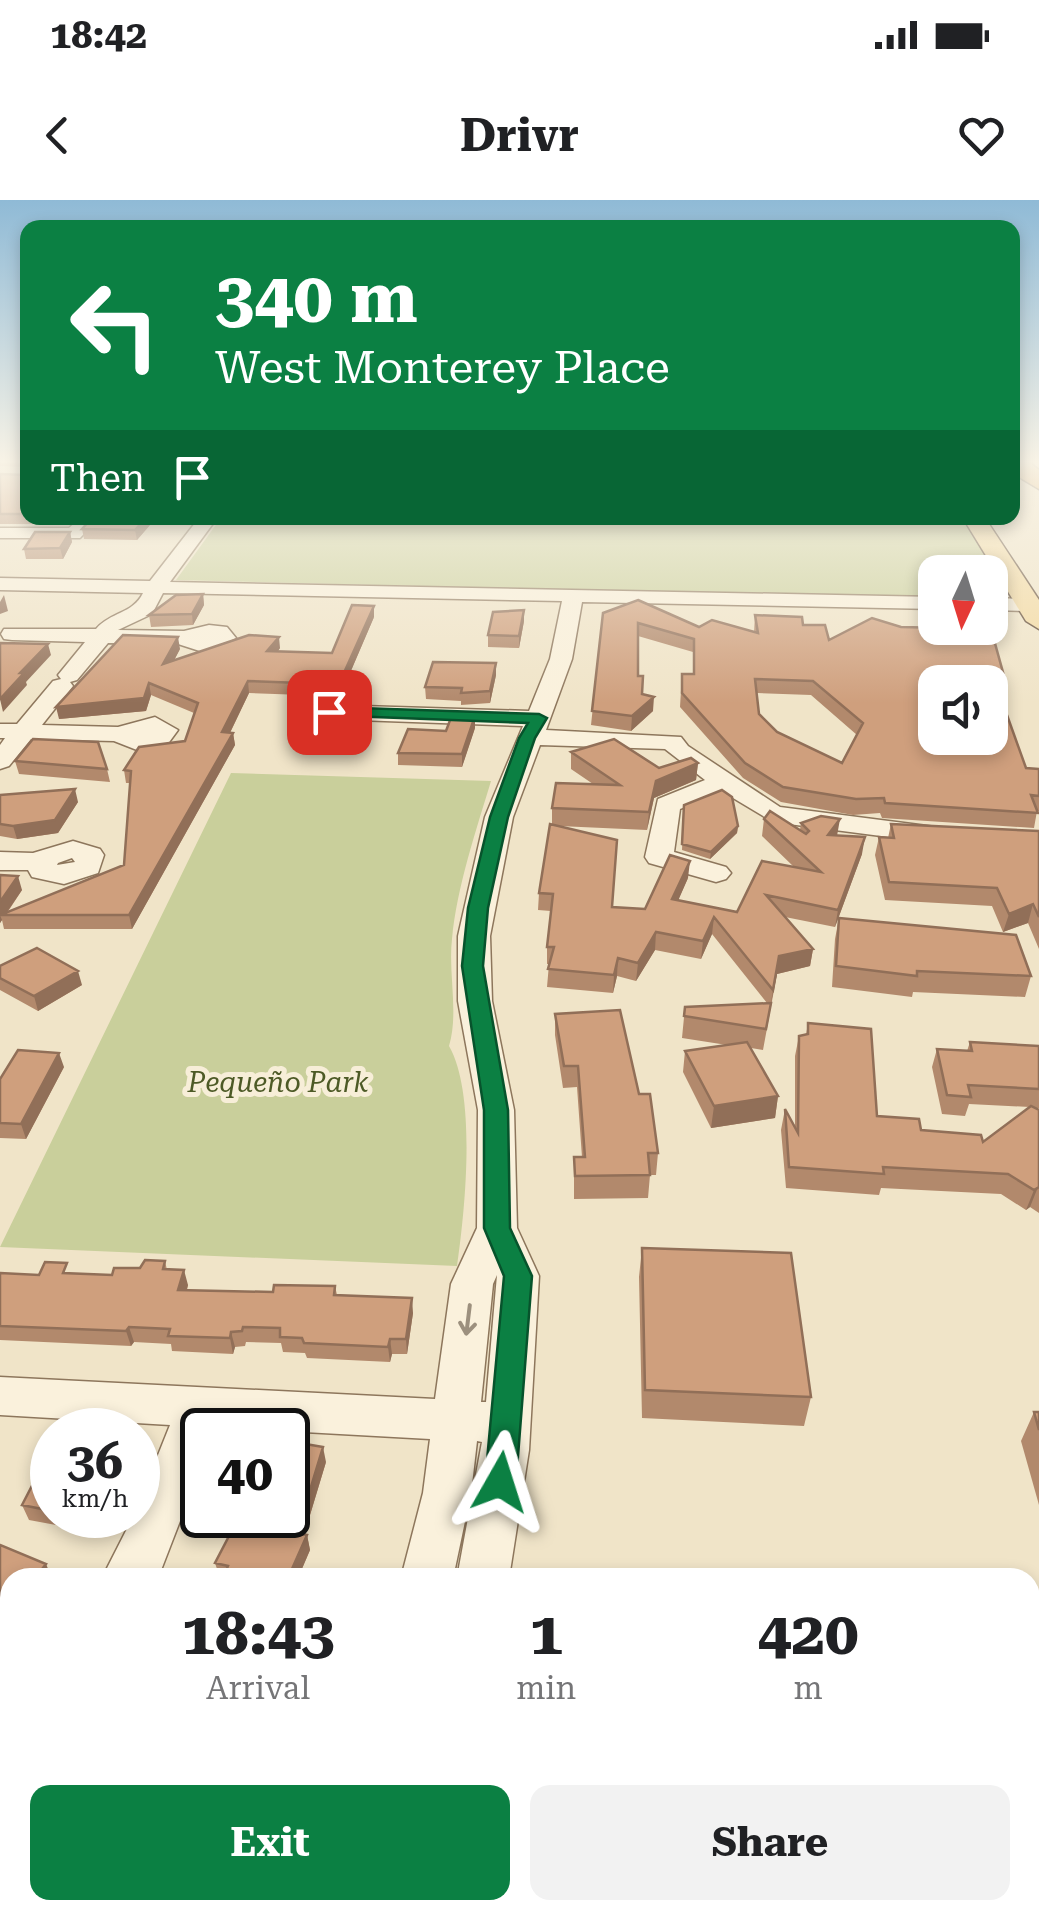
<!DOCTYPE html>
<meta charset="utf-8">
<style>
:root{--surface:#fff;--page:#f2f2f2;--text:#202124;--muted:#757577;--accent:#0b8043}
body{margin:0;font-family:"Roboto Serif",serif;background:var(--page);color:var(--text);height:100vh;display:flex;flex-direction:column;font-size:38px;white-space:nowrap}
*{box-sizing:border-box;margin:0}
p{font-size:32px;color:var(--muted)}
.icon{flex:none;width:55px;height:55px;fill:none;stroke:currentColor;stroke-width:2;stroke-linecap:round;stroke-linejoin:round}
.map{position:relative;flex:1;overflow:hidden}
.drawer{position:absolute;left:0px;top:1368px;width:1040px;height:352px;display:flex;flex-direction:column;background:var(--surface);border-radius:30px 30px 0 0;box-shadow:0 5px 15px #0003}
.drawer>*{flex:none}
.top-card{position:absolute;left:20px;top:20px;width:1000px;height:305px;border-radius:20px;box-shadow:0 5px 15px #0003;background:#0b8043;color:#fff;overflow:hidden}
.needle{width:65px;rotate:184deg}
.tools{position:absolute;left:918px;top:355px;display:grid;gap:20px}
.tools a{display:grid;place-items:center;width:90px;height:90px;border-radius:20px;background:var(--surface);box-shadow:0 5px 15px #0003;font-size:50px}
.speed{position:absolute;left:30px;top:1208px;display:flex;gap:20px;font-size:50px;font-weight:700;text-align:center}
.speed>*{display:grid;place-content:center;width:130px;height:130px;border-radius:50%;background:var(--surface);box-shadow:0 5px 15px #0003;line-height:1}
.speed small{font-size:25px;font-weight:400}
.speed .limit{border:5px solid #111;border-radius:15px;background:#fff;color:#111}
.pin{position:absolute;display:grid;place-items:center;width:85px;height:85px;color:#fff;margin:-42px;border-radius:20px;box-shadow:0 5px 15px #0006}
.me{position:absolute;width:110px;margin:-55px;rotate:6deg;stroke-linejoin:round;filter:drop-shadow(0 0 8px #0008)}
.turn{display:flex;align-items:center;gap:35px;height:210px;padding:0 30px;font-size:45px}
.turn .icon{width:130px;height:130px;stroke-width:2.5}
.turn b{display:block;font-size:70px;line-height:85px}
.then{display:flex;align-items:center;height:95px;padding:0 30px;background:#0003;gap:20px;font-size:38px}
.eta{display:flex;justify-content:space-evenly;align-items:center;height:170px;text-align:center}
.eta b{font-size:60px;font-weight:700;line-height:70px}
.action{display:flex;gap:20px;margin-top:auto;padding:20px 30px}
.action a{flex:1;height:115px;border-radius:20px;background:var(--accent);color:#fff;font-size:40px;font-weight:700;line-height:115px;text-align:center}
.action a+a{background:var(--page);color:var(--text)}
.status{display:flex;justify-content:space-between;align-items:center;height:70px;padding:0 50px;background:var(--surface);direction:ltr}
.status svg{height:28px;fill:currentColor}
header{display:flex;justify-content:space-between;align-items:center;height:130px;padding:0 30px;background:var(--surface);font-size:45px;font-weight:700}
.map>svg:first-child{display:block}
.green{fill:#c9cf9b}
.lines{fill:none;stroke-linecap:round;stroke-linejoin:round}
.minor-casing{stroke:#8d765c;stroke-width:3}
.major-casing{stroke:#5b4430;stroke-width:3}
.highway-casing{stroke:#5b4430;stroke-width:3}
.minor{fill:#faf1dc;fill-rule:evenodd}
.major{fill:#f3d9a0;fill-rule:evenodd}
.highway{fill:#e0a458;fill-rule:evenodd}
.wall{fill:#b2896c;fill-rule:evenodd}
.shaded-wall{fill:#916f58}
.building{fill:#cf9f7d;stroke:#916f58;stroke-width:2.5;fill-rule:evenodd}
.oneway{stroke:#9c907e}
.route{fill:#0b8043;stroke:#07532c;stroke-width:2.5}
.labels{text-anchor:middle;stroke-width:10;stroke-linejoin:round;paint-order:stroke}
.park-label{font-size:28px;font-style:italic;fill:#4d5a26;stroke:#f7eed8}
</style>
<div class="status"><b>18:42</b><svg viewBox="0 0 49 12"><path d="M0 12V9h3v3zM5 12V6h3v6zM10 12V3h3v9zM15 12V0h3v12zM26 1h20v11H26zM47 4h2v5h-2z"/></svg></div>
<header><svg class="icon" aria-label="back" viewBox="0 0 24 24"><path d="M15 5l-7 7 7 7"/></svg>Drivr<svg class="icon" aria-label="heart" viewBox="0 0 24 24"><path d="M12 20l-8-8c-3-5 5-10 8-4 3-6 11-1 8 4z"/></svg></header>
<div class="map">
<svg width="1039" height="1718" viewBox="0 0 1039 1718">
<rect width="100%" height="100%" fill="#f0e4c8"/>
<path class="green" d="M221,318H965L1011,391L1003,397L990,399V372H935V399L176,380Z
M231,573L491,581C476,631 457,686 452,739C448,774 459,813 449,846C477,895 465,1011 457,1066L0,1047Z"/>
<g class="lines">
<g class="minor-casing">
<path id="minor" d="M80,318H99L80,338H0V328H69Z
M199,318H217L170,382L935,397V409L582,402L572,459L546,530L681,537L688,546L780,607L935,627L949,635L935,643L773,622L723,592L680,609L674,652L726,667L731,673L726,679L716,682L649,663L645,657L658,599L705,580L665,549L540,545L513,617L490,736L492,801L514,910L517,1028L539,1076L529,1250L509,1378H457L482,1242L477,1241L471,1293L453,1378H401L423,1293L430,1239L216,1227L202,1230V1264L158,1378H102L134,1315H138V1305L170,1225L0,1215V1177L435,1199L451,1084L477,1028L478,910L458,801V736L485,617L523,526L329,519L317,512L329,505L529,511L550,459L562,401L163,393L152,414L118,430L184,431L209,425L227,427L236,438L206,453L178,444L108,443L77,480L70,482L73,486L42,525L118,527L155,517L178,530L167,545L137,550L114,541L31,539L9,566L0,569V545L5,538H0V524H17L53,481L61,479L58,475L85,442L12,440L4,439L1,434L4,429H96C110,412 133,414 143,393L0,390V378L150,381ZM497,1075L486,1202H481L493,1084Z
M990,398L1029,399L1039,405L1029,411L990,410Z
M73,641L100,649L104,655L98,673L64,684L32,677L28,670H0V652L33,653ZM72,658L75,662L57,665L58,663Z
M10,1514V1576L0,1581V1518Z
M1030,1637H1039V1697H1030Z
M239,1710H303L300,1718H236Z
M311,1710H374L371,1718H308Z"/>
</g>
<g class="major-casing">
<path id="major" d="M963,318H985L1039,400V429L1026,421Z"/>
</g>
<g class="highway-casing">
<path id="highway" d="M1012,263H1030L1039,270V289L1012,273Z"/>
</g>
<use href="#minor" class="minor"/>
<use href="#major" class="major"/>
<use href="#highway" class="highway"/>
</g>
<path class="wall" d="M0,263H28V267L0,266Z
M28,269V318H76L68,324H0V274L26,275Z
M92,318H156L137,340L84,339L82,329Z
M70,332L72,342L63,359H26L24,349Z
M203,394L204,405L193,425L151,427L149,415Z
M603,413L699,427L754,432L755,415L803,425L829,440L1004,476L1000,490L994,489L1003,514L1026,568L1039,569V611H1037L1034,628L882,618L880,613L853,615L781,602L743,578L680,507L682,474H693V452L638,436V476L642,494L653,511L631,531L591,525ZM757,493L811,495L857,535L842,563L777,532L759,514Z
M374,417L344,487L315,486L303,495L249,493L230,533H233L235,545L132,729H4L2,720L0,723V675L22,690L7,713L124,665L130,583H126L124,570L185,541L194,513L151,495L146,511L59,519L180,449L174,460L280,448L278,451L332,453Z
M524,421L519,448L488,447V435Z
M496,463V475L490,503L461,505V501L426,499L425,487Z
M475,528L462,567L398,565V553L446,531Z
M571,552L659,568L698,563L696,580L654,598L647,630L559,626L612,707L645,709L688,678L678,700L737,712L794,667L762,636L764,619L800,630L801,623L837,636L862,654L835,727L785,717L813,749L810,766L777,774L763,850L751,848L778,896L775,918L711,928L683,872L685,851L727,845L682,838L685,807L767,803L712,734L701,759L655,750L636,781L617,776L613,793L547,787L549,764H547V747L551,711L538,710L539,693L552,624V608L593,584L571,569Z
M15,561L107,569L110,582L19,574Z
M0,595L78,602L58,633L17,639L0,636Z
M684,605L738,626L737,633L710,659L682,650Z
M891,624L1039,631V749L1028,723L1003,732L992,706L885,700L875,655L879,637L888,638Z
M839,718L1031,776L1025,797L913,792L912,797L832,787L835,739Z
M0,766L82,785L38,811L0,790Z
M555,814L639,894L658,953L656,975H650L648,998L574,999V957H582L577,887L563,888L555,835Z
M808,823L877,916L921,930L983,942L1030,907L969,904L965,916L942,914L932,867L937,849L967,851L970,842L1039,846V908H1034L1039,910V1013L1030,1007L1026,1010L1001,994L881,988L879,995L786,988L781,930L785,909L795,926V856L799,836L806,835Z
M64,867L26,939L0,938V879Z
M642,1048L811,1197L804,1226L642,1218L639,1077Z
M165,1061L167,1070L188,1085L187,1090L273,1092L335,1086L337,1095L413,1113L407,1154H392L390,1162L307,1158L305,1153L283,1152L281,1143L246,1142L245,1146L235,1147L233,1154L172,1151L171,1144L134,1142L131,1146L0,1140V1073L39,1075L70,1073L112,1075Z
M1034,1212H1039V1305L1021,1241Z
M52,1247V1315H90L83,1330L29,1320L22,1305Z
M326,1262L304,1335H307L310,1350L298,1378H220L215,1363Z
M0,1345L10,1378V1419L8,1418L0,1429Z"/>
<path class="shaded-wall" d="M66,318H76L68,324Z
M146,318H156L137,340L135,330Z
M70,332L72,342L63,359L60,348Z
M203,394L204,405L193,425L192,414Z
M4,395L8,411L0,414V402Z
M374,406V417L344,487L343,475Z
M524,410V421L519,448V436Z
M178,437L180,449L166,476L163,464Z
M279,437L280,448L269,463L267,451Z
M48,444L51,455L26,482L27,485L3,512L0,499L20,473Z
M496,463V475L490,503V491Z
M314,474L315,486L303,495L302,483Z
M248,481L249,493L224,545L222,532Z
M149,483L151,495L146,511L59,519L56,507Z
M654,497L653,511L631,531L632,516Z
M475,516V528L462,567V554Z
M233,533L235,545L132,729L129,715Z
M698,563L696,580L654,598L647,630L649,612L656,581Z
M75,589L78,602L58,633L17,639L13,626Z
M840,619L837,636L828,635Z
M738,626L737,633L710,659L711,652Z
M865,637L862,654L835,727L838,710Z
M690,661L688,678L671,717L672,699Z
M18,676L22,690L5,715H0L2,720L0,723V702Z
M1033,704L1028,723L1003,732L1009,714Z
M714,717L712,734L701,759L703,741Z
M656,732L655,750L636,781L638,763Z
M813,749L810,766L777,774L770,808L779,756Z
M618,758L617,776L613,793L614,775Z
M78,771L82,785L38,811L34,796Z
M59,853L64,867L26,939L21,924Z
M778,896L775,918L711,928L714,906Z
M1038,987L1030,1007L1026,1010L1034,990Z
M184,1070L188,1085L182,1105L178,1090Z
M412,1098L413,1113L407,1154L406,1139Z
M129,1127L134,1142L131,1146L126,1131Z
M231,1132L235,1147L233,1154L230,1138Z
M390,1139L392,1154L390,1162L388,1147Z
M323,1247L326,1262L300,1348L297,1333Z
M77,1315H90L83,1330Z
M307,1335L310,1350L298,1378H288Z
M46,1364L52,1378H35Z
M1,1404L8,1418L0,1429V1405Z"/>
<path class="building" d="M28,269V314H0V274L26,275Z
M92,318H146L135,330L82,329Z
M35,332H70L60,348L24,349Z
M203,394L192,414L149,415L176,395Z
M638,400L699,427L712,420L758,433L755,415L802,417L803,425H825L829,440L872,418L901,427L991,429L1004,476L988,475L1003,514L1007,515L1026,568L1039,569V596L1031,595L1038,613L885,603L884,598L856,599L783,587L745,563L682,493V474H694V439L638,423V476H643L642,494L654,497L632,516L592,511L603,413ZM755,479L813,481L863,523L842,563L777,532L759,514ZM935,482H990V538H935Z
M352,405L374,406L343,475L314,474L302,483L248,481L222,532L233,533L129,715H0L124,665L131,571L124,570L139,547L185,541L198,503L149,483L144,498L56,507L123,435L178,437L163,464L249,435L279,437L267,451L332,453Z
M524,410L519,436L488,435L493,412Z
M0,443L48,444L20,473H24L0,499Z
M433,462L496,463L490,491L461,493L462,488L425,487Z
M452,515L475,516L462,554L398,553L408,529L446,531Z
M33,539L98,542L107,569L15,561Z
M614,539L659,568L691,558L698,563L656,581L649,612L552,608L556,583L620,585L571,552Z
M75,589L55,620L13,626L0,624V595Z
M722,590L732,597L738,626L711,652L682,644L684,605Z
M770,611L806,634L809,631L801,623L821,616L840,619L828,635L865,637L838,710L766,695L813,749L779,756L773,790L714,717L703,741L656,732L638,763L618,758L614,775L548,769L554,747H547L553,694L539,693L550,624L617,640L612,707L645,709L670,655L690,661L672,699L737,712L762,661L821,672L764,619Z
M891,624L1039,631V717L1033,704L1009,714L997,688L889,682L879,637L894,638Z
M0,675L18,676L0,702Z
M839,718L1016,735L1031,776L917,771V776L836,766Z
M37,748L78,771L34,796L0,778V766Z
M771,803L766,829L684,816L685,807Z
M620,810L639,894H650L658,953H648L650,975L575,976L574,957H585L578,866H564L555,814Z
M808,823L871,829L877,916L919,919L921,930L981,935L983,942L1031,906L1039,910V987L1034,990L1008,974L883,967L884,974L789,967L785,909L798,933L799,836L808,834Z
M747,842L778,896L714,906L685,851Z
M970,842L1039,846V889L968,885L971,897L947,895L937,849L972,851Z
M18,850L59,853L21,924L0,923V879Z
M642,1048L791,1053L811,1197L645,1190Z
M145,1060L165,1061L163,1069L184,1070L178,1090L273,1092L274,1085L335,1086L334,1095L412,1098L406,1139H390L388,1147L304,1143L302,1138L280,1137V1128L243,1127L242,1131L231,1132L230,1138L168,1136L170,1129L129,1127L126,1131L0,1126V1073L39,1075L45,1062L67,1063L63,1073L112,1075L114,1068H140Z
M1034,1212H1039V1230Z
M288,1241L323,1247L297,1333L307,1335L288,1378H223L228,1366L215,1363L229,1336L236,1315H288Z
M52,1247V1311L22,1305Z
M0,1345L46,1364L35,1378H10V1409L0,1405Z
M10,1653V1710H78L85,1718H0V1662Z"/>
<defs><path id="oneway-shaft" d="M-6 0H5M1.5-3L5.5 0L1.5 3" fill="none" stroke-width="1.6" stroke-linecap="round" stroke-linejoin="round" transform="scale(2.5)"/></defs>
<use class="oneway" href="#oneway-shaft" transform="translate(468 1120) rotate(97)"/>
<linearGradient id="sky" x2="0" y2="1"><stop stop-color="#8fbad6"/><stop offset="0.52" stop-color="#f8f3e6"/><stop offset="1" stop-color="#f8f3e6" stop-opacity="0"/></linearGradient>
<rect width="1039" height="503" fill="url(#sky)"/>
<path class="route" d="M329,507L539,514L547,518L535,538L508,617L488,708L483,766L508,910L510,1028L532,1076L516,1282L512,1292L500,1296L489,1292L485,1282L504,1076L484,1028V910L462,766L468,708L490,617L519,538L528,523L323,515L321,512Z"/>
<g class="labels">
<g class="park-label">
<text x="278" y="892">Pequeño Park</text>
</g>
</g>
</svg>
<div class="tools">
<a><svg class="needle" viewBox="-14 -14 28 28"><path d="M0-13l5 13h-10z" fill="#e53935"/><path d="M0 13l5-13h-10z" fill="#757577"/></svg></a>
<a><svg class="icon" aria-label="sound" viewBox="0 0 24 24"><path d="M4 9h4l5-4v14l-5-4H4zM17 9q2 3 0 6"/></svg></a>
</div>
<div class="speed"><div>36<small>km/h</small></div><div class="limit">40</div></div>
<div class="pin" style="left:329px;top:512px;background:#d93025"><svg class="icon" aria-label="arrive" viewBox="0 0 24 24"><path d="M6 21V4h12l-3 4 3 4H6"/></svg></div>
<svg class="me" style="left:500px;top:1282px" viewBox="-20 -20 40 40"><path d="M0-17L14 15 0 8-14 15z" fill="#0b8043" stroke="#fff" stroke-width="4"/></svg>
<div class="top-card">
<div class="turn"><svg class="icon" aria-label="left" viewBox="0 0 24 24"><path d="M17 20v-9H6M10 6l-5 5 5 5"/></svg><div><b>340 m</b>West Monterey Place</div></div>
<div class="then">Then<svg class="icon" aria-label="arrive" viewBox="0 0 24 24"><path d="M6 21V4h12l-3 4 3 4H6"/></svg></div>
</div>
<section class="drawer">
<div class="eta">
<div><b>18:43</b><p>Arrival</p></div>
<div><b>1</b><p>min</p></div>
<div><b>420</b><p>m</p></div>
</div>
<div class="action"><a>Exit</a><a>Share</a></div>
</section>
</div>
